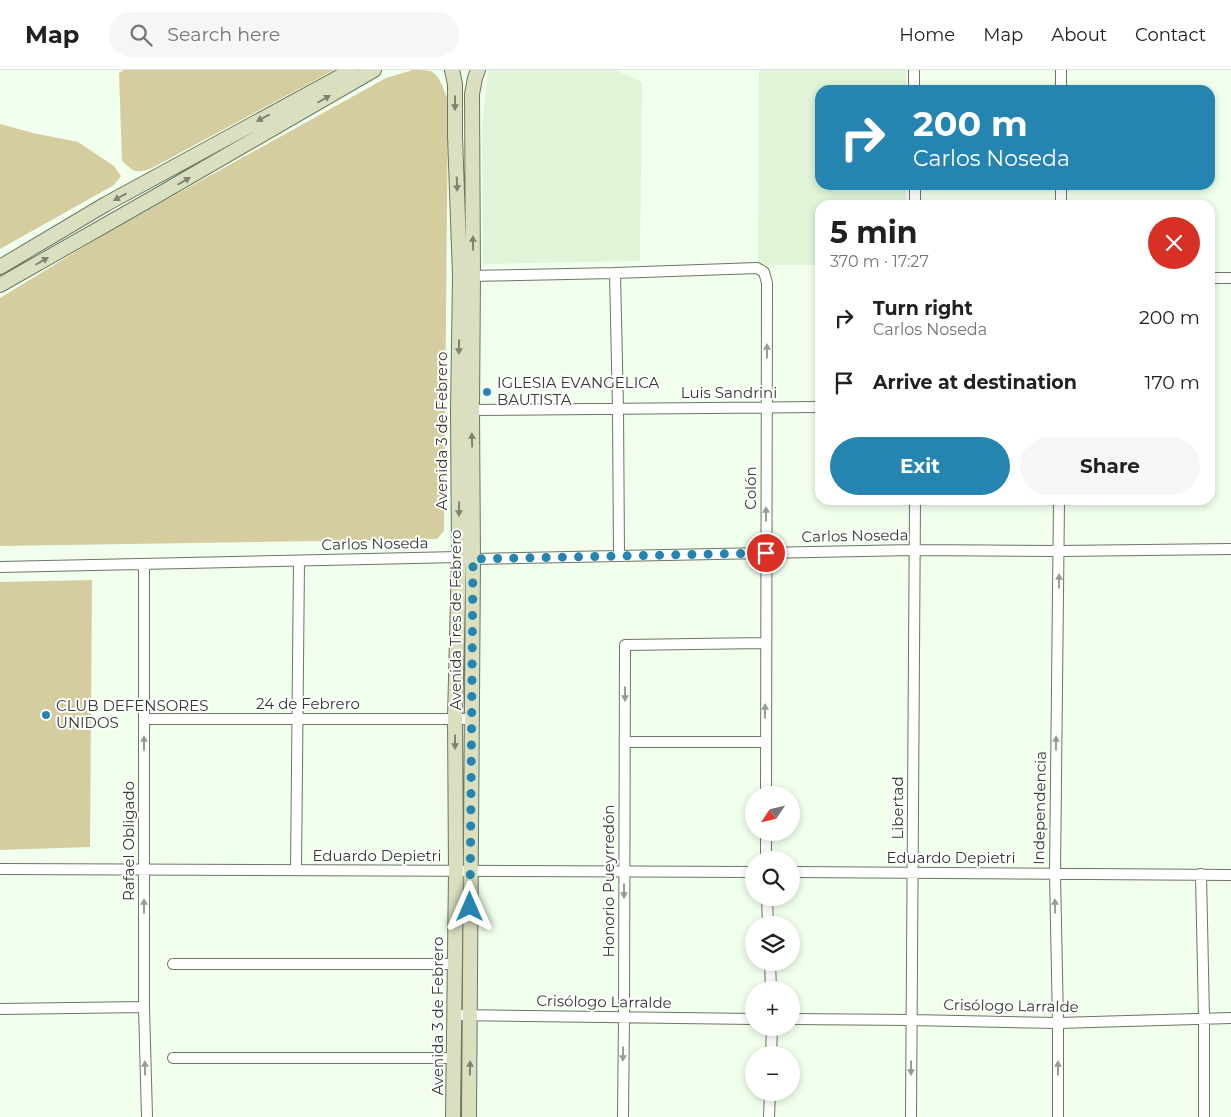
<!DOCTYPE html>
<meta charset="utf-8">
<style>
:root{--surface:#fff;--page:#f6f6f6;--text:#202124;--muted:#757577;--line:#e0e0e0;--accent:#2585b0}
body{margin:0;font-family:Montserrat,sans-serif;background:var(--page);color:var(--text);height:100vh;display:flex;flex-direction:column;font-size:19px;white-space:nowrap}
*{box-sizing:border-box;margin:0}
p{font-size:16px;color:var(--muted)}
.icon{flex:none;width:28px;height:28px;fill:none;stroke:currentColor;stroke-width:2;stroke-linecap:round;stroke-linejoin:round}
.map{position:relative;flex:1;overflow:hidden}
.panel{position:absolute;left:815px;top:130px;width:400px;height:305px;display:flex;flex-direction:column;background:var(--surface);border-radius:15px;box-shadow:0 2px 8px #0003}
.panel>*{flex:none}
.guide{position:absolute;left:815px;top:15px;width:400px;height:105px;border-radius:15px;box-shadow:0 2px 8px #0003;background:#2585b0;color:#fff;overflow:hidden}
.needle{width:32px;rotate:235deg}
.buttons{position:absolute;left:745px;top:716px;display:grid;gap:10px}
.buttons a{display:grid;place-items:center;width:55px;height:55px;border-radius:50%;background:var(--surface);box-shadow:0 2px 8px #0003;font-size:25px}
.pin{position:absolute;display:grid;place-items:center;width:42px;height:42px;color:#fff;margin:-21px;border:2px solid #fff;border-radius:50%;box-shadow:0 1px 5px #0007}
.me{position:absolute;width:55px;margin:-28px;rotate:0deg;stroke-linejoin:round;filter:drop-shadow(0 0 4px #0008)}
.turn{display:flex;align-items:center;gap:18px;height:105px;padding:0 15px;font-size:22px}
.turn .icon{width:65px;height:65px;stroke-width:2.5}
.turn b{display:block;font-size:35px;line-height:42px}
.round{display:grid;place-items:center;flex:none;width:52px;height:52px;border-radius:26px;background:var(--page)}
.head{display:flex;align-items:center;justify-content:space-between;height:85px;padding:0 15px}
h1{font-size:30px;font-weight:700;line-height:38px}
.cta{display:flex;gap:10px;margin-top:auto;padding:10px 15px}
.cta a{flex:1;height:58px;border-radius:30px;background:var(--accent);color:#fff;font-size:20px;font-weight:700;line-height:58px;text-align:center}
.cta a+a{background:var(--page);color:var(--text)}
ul{padding:0;list-style:none}
li{display:flex;align-items:center;gap:15px;height:65px;padding:0 15px}
li div{flex:1}
li b{display:block;font-size:19px}
li em{font-style:normal}
header{display:flex;align-items:center;gap:30px;box-sizing:border-box;height:70px;padding:0 25px;background:var(--surface);border-bottom:1px solid var(--line)}
header strong{font-size:24px}
nav{display:flex;gap:28px;margin-inline-start:auto;font-size:18px}
.search{width:350px;height:45px;background:var(--page);display:flex;align-items:center;gap:12px;box-sizing:border-box;padding:0 18px;border-radius:28px;color:var(--muted);font-size:19px}
.map>svg:first-child{display:block}
.built{fill:#e0f5d8}
.green{fill:#d5cca0}
.lines{fill:none;stroke-linecap:round;stroke-linejoin:round}
.street-casing{stroke:#697763;stroke-width:12}
.secondary-casing{stroke:#697763;stroke-width:16}
.street{stroke:#fff;stroke-width:10}
.secondary{stroke:#dadfbf;stroke-width:14}
.oneway{fill:#7e8471}
.oneway2{fill:#999c98}
.route{stroke:#2585b0;stroke-width:9;stroke-dasharray:0 16.2}
.poi-dot{fill:#2585b0;stroke:#fff;stroke-width:2}
.labels{text-anchor:middle;stroke-width:4;stroke-linejoin:round;paint-order:stroke}
.poi-label{font-size:15px;fill:#333a31;stroke:#fff;text-anchor:start}
.street-label{font-size:15px;fill:#333a31;stroke:#fff}
</style>
<header>
<strong>Map</strong>
<div class="search"><svg class="icon" aria-label="search" viewBox="0 0 24 24"><circle cx="10" cy="10" r="6"/><path d="M15 15l6 6"/></svg>Search here</div>
<nav><a>Home</a><a>Map</a><a>About</a><a>Contact</a></nav>
</header>
<div class="map">
<svg width="1231" height="1047" viewBox="0 0 1231 1047">
<rect width="100%" height="100%" fill="#f1ffed"/>
<path class="built" d="M488,0H616L642,12L640,191L483,194L482,57Z
M759,0H906V20H820V115H906V135H820V195H758Z"/>
<path class="green" d="M124,0H334L152,98C136,104 134,102 122,91L119,3Z
M413,0C418,0 425,0 430,1C440,4 444,21 448,30L444,461L437,469L0,476V228L103,165L386,8Z
M0,54L33,63L78,72L114,96L121,106L114,115L0,179Z
M92,510L90,777L0,780V512Z"/>
<g class="lines">
<g class="street-casing">
<path id="street" d="M914,0V20
M1061,0V20
M915,115V135
M1061,115V135
M615,203L618,339L619,485
M468,206L615,203L757,198L764,202L767,213L766,725
M1210,208H1231
M466,340L820,337
M144,494V937L147,1047
M0,497L459,487L473,489L914,480L1059,481L1231,479
M144,649H472
M625,672H765
M766,762V790
M0,799L754,802
M296,800L299,491
M791,802L1231,805
M1201,804L1204,948V1047
M767,828L768,855
M770,892L771,920
M173,894H454
M0,939L144,937
M454,945L754,949
M791,949L911,950L1058,953L1231,948
M771,985L772,958
M173,988H454
M623,1047L624,947L625,575L766,573
M769,1047L770,1022
M911,1047L915,430
M1058,1047V953L1055,804L1059,430"/>
</g>
<g class="secondary-casing">
<path id="secondary" d="M452,0L455,14V66L460,206L458,341L459,487L455,648L456,801L453,1047
M0,197L106,134L352,0
M0,215L158,125L374,0
M469,1047L473,489L472,340L473,206L472,24L475,8L478,0"/>
</g>
<use href="#street" class="street"/>
<use href="#secondary" class="secondary"/>
</g>
<defs><path id="oneway-solid" d="M-6-.8H1V-3.2L6.5 0L1 3.2V.8H-6Z" transform="scale(1.25)"/></defs>
<g class="oneway">
<use href="#oneway-solid" transform="translate(324 29) rotate(-30)"/>
<use href="#oneway-solid" transform="translate(455 33) rotate(90)"/>
<use href="#oneway-solid" transform="translate(263 48) rotate(152)"/>
<use href="#oneway-solid" transform="translate(184 111) rotate(-30)"/>
<use href="#oneway-solid" transform="translate(457 114) rotate(88)"/>
<use href="#oneway-solid" transform="translate(120 127) rotate(151)"/>
<use href="#oneway-solid" transform="translate(473 173) rotate(-91)"/>
<use href="#oneway-solid" transform="translate(42 191) rotate(-30)"/>
<use href="#oneway-solid" transform="translate(459 277) rotate(91)"/>
<use href="#oneway-solid" transform="translate(472 370) rotate(-91)"/>
<use href="#oneway-solid" transform="translate(459 439) rotate(90)"/>
<use href="#oneway-solid" transform="translate(455 672) rotate(90)"/>
<use href="#oneway-solid" transform="translate(470 998) rotate(-89)"/>
</g>
<g class="oneway2">
<use href="#oneway-solid" transform="translate(767 281) rotate(-90)"/>
<use href="#oneway-solid" transform="translate(766 444) rotate(-90)"/>
<use href="#oneway-solid" transform="translate(1059 511) rotate(-89)"/>
<use href="#oneway-solid" transform="translate(625 624) rotate(90)"/>
<use href="#oneway-solid" transform="translate(765 641) rotate(-89)"/>
<use href="#oneway-solid" transform="translate(144 673) rotate(-90)"/>
<use href="#oneway-solid" transform="translate(1056 673) rotate(-89)"/>
<use href="#oneway-solid" transform="translate(624 821) rotate(90)"/>
<use href="#oneway-solid" transform="translate(144 836) rotate(-90)"/>
<use href="#oneway-solid" transform="translate(1055 836) rotate(-91)"/>
<use href="#oneway-solid" transform="translate(623 984) rotate(91)"/>
<use href="#oneway-solid" transform="translate(145 998) rotate(-91)"/>
<use href="#oneway-solid" transform="translate(911 998) rotate(90)"/>
<use href="#oneway-solid" transform="translate(1058 998) rotate(-90)"/>
</g>
<g class="lines">
<path class="route" d="M470,837L473,489L766,483"/>
</g>
<g class="poi-dot">
<circle cx="487" cy="322" r="5"/>
<circle cx="46" cy="645" r="5"/>
</g>
<g class="labels">
<g class="poi-label">
<text x="497" y="318">IGLESIA EVANGELICA<tspan x="497" dy="17">BAUTISTA</tspan></text>
<text x="56" y="641">CLUB DEFENSORES<tspan x="56" dy="17">UNIDOS</tspan></text>
</g>
<g class="street-label">
<text x="729" y="328">Luis Sandrini</text>
<text transform="translate(442 361) rotate(-90)" y="5">Avenida 3 de Febrero</text>
<text transform="translate(751 418) rotate(-90)" y="5">Colón</text>
<text transform="translate(855 466) rotate(-1)" y="5">Carlos Noseda</text>
<text transform="translate(375 474) rotate(-1)" y="5">Carlos Noseda</text>
<text transform="translate(456 550) rotate(-90)" y="5">Avenida Tres de Febrero</text>
<text x="308" y="639">24 de Febrero</text>
<text transform="translate(898 738) rotate(-90)" y="5">Libertad</text>
<text transform="translate(1040 738) rotate(-89)" y="5">Independencia</text>
<text transform="translate(129 771) rotate(-90)" y="5">Rafael Obligado</text>
<text x="377" y="791">Eduardo Depietri</text>
<text x="951" y="793">Eduardo Depietri</text>
<text transform="translate(609 811) rotate(-90)" y="5">Honorio Pueyrredón</text>
<text transform="translate(604 932) rotate(1)" y="5">Crisólogo Larralde</text>
<text transform="translate(1011 936) rotate(1)" y="5">Crisólogo Larralde</text>
<text transform="translate(438 946) rotate(-90)" y="5">Avenida 3 de Febrero</text>
</g>
</g>
</svg>
<div class="buttons">
<a><svg class="needle" viewBox="-14 -14 28 28"><path d="M0-13l5 13h-10z" fill="#e53935"/><path d="M0 13l5-13h-10z" fill="#757577"/></svg></a>
<a><svg class="icon" aria-label="search" viewBox="0 0 24 24"><circle cx="10" cy="10" r="6"/><path d="M15 15l6 6"/></svg></a>
<a><svg class="icon" aria-label="layers" viewBox="0 0 24 24"><path d="M12 4l9 5-9 5-9-5zM3 14l9 5 9-5"/></svg></a>
<a>+</a>
<a>−</a>
</div>
<div class="pin" style="left:766px;top:483px;background:#d93025"><svg class="icon" aria-label="arrive" viewBox="0 0 24 24"><path d="M6 21V4h12l-3 4 3 4H6"/></svg></div>
<svg class="me" style="left:470px;top:837px" viewBox="-20 -20 40 40"><path d="M0-17L14 15 0 8-14 15z" fill="#2585b0" stroke="#fff" stroke-width="4"/></svg>
<div class="guide">
<div class="turn"><svg class="icon" aria-label="right" viewBox="0 0 24 24"><path d="M7 20v-9h11M14 6l5 5-5 5"/></svg><div><b>200 m</b>Carlos Noseda</div></div>
</div>
<section class="panel">
<div class="head"><div><h1>5 min</h1><p>370 m · 17:27</p></div><a class="round" style="background:#d93025;color:#fff"><svg class="icon" aria-label="close" viewBox="0 0 24 24"><path d="M6 6l12 12M18 6L6 18"/></svg></a></div>
<ul>
<li><svg class="icon" aria-label="right" viewBox="0 0 24 24"><path d="M7 20v-9h11M14 6l5 5-5 5"/></svg><div><b>Turn right</b><p>Carlos Noseda</p></div><em>200 m</em></li>
<li><svg class="icon" aria-label="arrive" viewBox="0 0 24 24"><path d="M6 21V4h12l-3 4 3 4H6"/></svg><div><b>Arrive at destination</b></div><em>170 m</em></li>
</ul>
<div class="cta"><a>Exit</a><a>Share</a></div>
</section>
</div>
